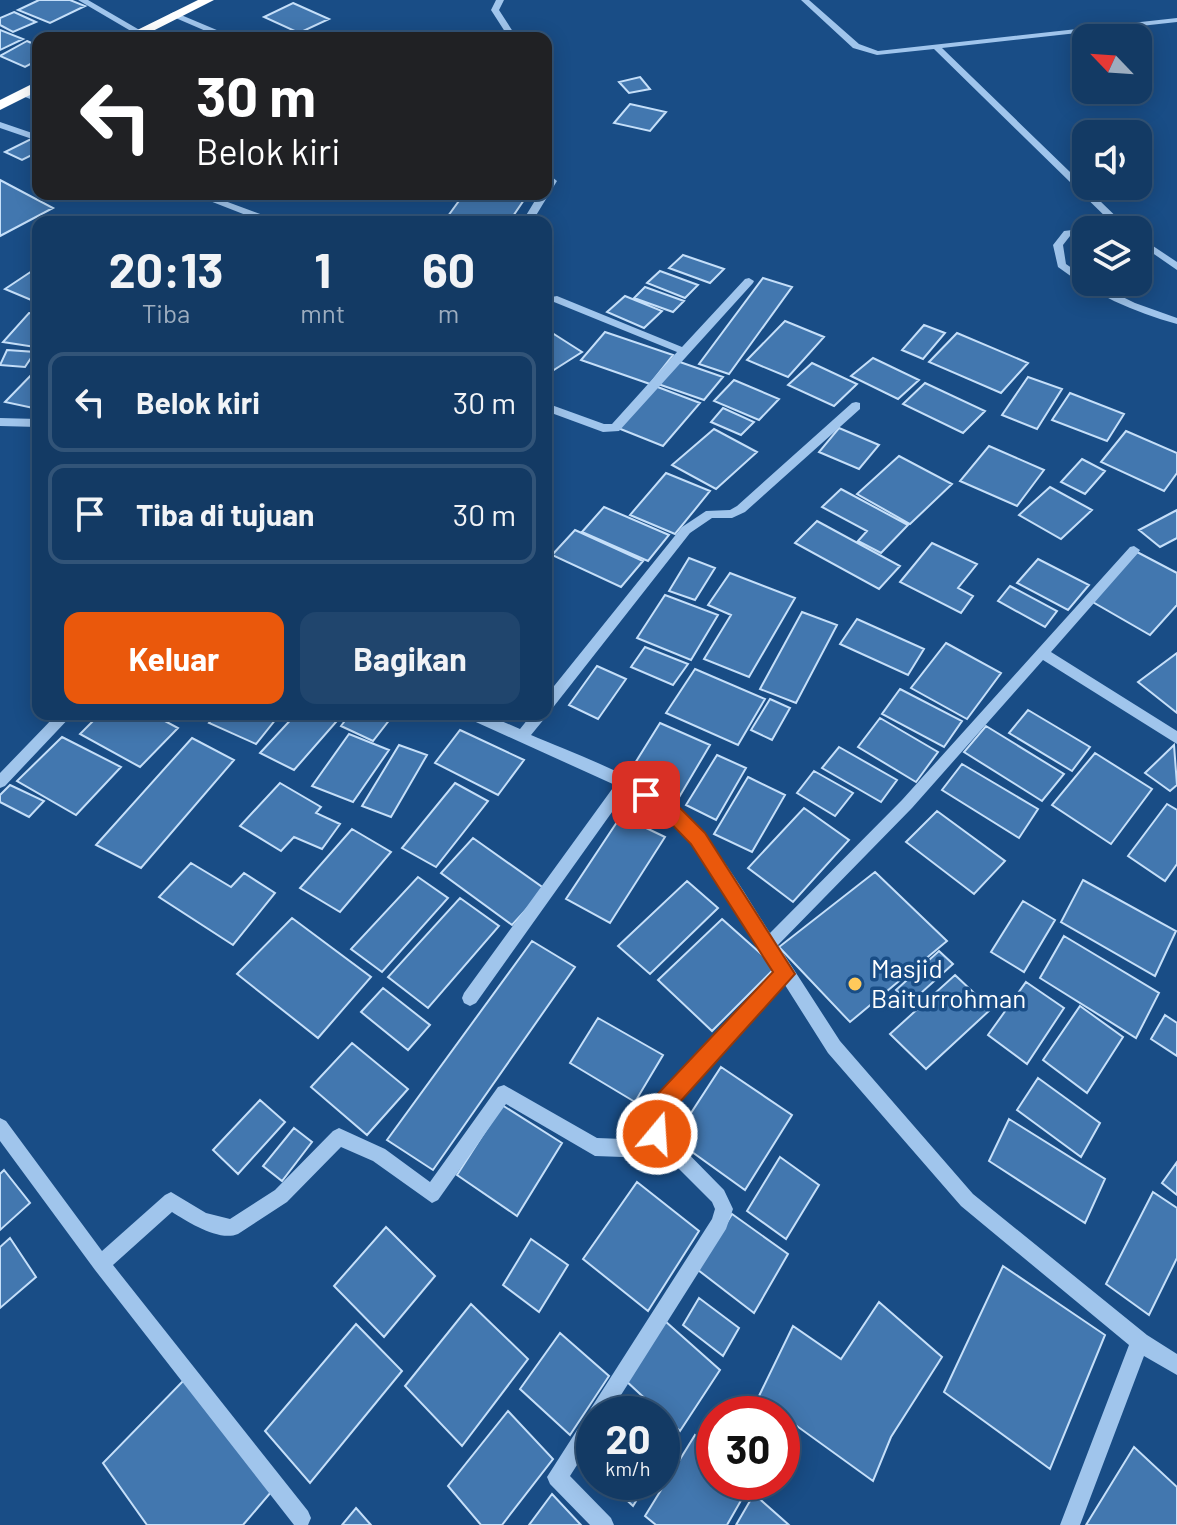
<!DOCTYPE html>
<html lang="id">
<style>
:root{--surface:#133a64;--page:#20456d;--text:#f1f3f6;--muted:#9dadbf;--line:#325478;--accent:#ea580c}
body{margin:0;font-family:Barlow,sans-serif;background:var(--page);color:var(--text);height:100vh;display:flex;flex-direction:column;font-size:30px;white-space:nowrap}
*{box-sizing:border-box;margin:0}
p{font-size:26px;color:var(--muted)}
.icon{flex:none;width:44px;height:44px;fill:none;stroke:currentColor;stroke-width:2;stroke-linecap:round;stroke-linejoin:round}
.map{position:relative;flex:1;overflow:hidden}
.details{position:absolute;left:32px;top:216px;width:520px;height:504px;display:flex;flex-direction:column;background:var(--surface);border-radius:16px;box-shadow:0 4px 20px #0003,0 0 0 2px var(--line)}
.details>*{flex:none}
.banner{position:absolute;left:32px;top:32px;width:520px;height:168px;border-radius:16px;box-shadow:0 4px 20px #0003,0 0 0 2px var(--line);background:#202124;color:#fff;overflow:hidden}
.needle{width:52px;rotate:295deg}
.controls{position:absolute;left:1072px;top:24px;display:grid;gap:16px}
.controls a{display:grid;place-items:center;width:80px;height:80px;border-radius:16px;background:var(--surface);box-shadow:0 4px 20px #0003,0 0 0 2px var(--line);font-size:40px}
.speed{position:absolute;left:576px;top:1396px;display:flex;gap:16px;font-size:40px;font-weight:700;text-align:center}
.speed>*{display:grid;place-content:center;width:104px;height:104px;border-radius:50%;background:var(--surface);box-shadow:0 4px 20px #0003,0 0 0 2px var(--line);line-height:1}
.speed small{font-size:20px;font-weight:400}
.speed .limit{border:12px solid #d22;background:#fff;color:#111}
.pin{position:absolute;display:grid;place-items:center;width:68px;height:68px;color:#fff;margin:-34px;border-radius:16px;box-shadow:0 4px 12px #0006}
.me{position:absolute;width:88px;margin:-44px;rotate:18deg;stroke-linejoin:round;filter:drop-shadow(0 0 6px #0008)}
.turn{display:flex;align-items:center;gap:28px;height:168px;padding:0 32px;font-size:36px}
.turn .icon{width:104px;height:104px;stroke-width:2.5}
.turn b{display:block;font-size:56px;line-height:68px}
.eta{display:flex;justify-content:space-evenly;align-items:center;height:136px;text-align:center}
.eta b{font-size:48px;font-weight:700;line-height:56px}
.button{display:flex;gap:16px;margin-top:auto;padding:16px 32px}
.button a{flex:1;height:92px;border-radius:16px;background:var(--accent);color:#fff;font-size:32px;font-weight:700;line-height:92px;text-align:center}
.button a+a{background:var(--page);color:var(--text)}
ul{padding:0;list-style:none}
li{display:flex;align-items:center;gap:24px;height:100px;margin:0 16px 12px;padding:0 16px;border:4px solid var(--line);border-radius:16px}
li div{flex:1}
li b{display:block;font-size:30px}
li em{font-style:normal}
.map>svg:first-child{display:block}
.building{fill:#4277af;stroke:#c5dff9;stroke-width:2}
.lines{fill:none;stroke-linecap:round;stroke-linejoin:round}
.minor{fill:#a0c5ec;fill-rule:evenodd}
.highway{fill:#fff;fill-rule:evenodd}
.route{fill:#ea580c;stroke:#983908;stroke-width:2}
.poi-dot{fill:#ffc95b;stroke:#194d86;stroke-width:3}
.labels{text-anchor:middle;stroke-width:7;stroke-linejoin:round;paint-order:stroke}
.poi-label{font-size:26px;fill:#fff;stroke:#194d86;text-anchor:start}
</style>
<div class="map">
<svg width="1177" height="1525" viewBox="0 0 1177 1525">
<rect width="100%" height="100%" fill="#194d86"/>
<path class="building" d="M39,0H70L85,6L50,23L18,10Z
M293,3L329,19L299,33L264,17Z
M14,12L36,22L13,32L0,25V18Z
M0,30L23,39L0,50Z
M27,41L38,46V60L25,67L0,56Z
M640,77L650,89L629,93L619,82Z
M630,104L666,112L650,131L614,123Z
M33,138L38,140V152L22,160L5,152Z
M0,180L53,208L0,236Z
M464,194H528L509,222H482L448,216Z
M683,255L724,269L710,283L669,268Z
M32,271L38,273L36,302L5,289Z
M660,271L698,285L685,298L647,283Z
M763,278L792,287L729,374L699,364Z
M645,287L684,301L673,312L634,298Z
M625,296L662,311L644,328L607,312Z
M29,313L38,315V344L35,347L3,342Z
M785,321L824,337L788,377L747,360Z
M924,325L945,333L923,359L902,350Z
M546,329L582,352L546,375Z
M605,332L673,355L650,384L581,360Z
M957,333L1028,363L1001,393L929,362Z
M7,350L35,352L25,367L0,365Z
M873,358L919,380L898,399L851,376Z
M677,361L723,377L704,400L658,384Z
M812,363L857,384L834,406L788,385Z
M38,368V409L5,402Z
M1028,377L1062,389L1037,429L1002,415Z
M734,380L779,399L759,420L714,401Z
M925,383L985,411L963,433L903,404Z
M655,386L700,403L663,446L618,428Z
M1070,393L1124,414L1107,441L1052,420Z
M723,408L754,422L741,435L711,422Z
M839,428L879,445L859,469L819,452Z
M714,429L757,452L716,489L672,465Z
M1126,431L1177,453V473L1164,491L1101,462Z
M989,446L1044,470L1017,506L960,481Z
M899,456L952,484L910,524L857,494Z
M1082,459L1105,471L1085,494L1061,482Z
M666,473L710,491L675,534L630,515Z
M1050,487L1092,510L1061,539L1019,515Z
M841,489L908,525L881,553L858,541L867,531L822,507Z
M604,507L669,535L648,561L582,532Z
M1177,510V538L1160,547L1139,530Z
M817,521L900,566L879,589L795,543Z
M575,530L643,561L621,587L552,555Z
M932,543L977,564L958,588L973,596L961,613L900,582Z
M1137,552L1177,573V605L1150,635L1091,601Z
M689,558L715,568L695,600L669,591Z
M1038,559L1089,585L1068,610L1017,583Z
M730,573L795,598L749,677L704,659L731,615L708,605Z
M1010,586L1057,611L1045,627L998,601Z
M665,595L718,615L691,660L637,638Z
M802,612L837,625L796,703L760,689Z
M857,619L924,649L908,675L840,644Z
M946,643L1001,673L967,719L911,688Z
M645,647L688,664L673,685L631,667Z
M1177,653V713L1138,682Z
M597,666L626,679L598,719L569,705Z
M695,669L765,699L738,745L666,713Z
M900,689L962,721L944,747L882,714Z
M770,699L790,708L772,740L751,730Z
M1028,710L1090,747L1072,771L1009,733Z
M100,714H152L178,728L140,767L80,734Z
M217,714H280L256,744L209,723Z
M296,714H343L294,770L260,753Z
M350,714H394L373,741L341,726Z
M880,718L938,752L916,782L858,747Z
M660,723L710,745L678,799L627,776Z
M986,726L1064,774L1042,801L964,752Z
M460,730L524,760L498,795L435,763Z
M349,734L389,750L353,802L312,786Z
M62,737L121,767L76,815L17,781Z
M192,738L234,760L141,868L96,845Z
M399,745L427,755L391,817L362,806Z
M1174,745L1177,785L1170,791L1145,773Z
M839,747L897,780L881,802L822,768Z
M1095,753L1152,789L1111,844L1052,805Z
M717,755L746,768L716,820L686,805Z
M962,764L1038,809L1019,838L942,790Z
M814,771L853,793L835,816L797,793Z
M748,777L785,795L752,852L714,834Z
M280,783L321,807L316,813L340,824L322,849L294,837L281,851L240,826Z
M455,783L488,801L436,867L402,848Z
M10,785L44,801L29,817L0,802V795Z
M1167,804L1177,810V864L1165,881L1128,856Z
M804,808L849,840L793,902L748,868Z
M937,811L1005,861L974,894L906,842Z
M621,816L665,837L610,923L566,899Z
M352,829L391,852L340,912L300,888Z
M473,838L545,889L512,925L441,873Z
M191,863L231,887L244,873L275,893L233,945L159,897Z
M875,872L947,941L850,1022L779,947Z
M418,877L448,898L382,972L351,949Z
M1083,880L1176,931L1155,976L1061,922Z
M687,881L718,908L650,974L618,946Z
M460,898L499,926L428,1008L388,977Z
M1023,901L1055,920L1024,972L991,952Z
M292,918L371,977L318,1038L237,974Z
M722,919L776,967L712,1031L658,980Z
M1064,936L1159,993L1136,1038L1040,978Z
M532,941L575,967L433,1170L387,1140Z
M939,951L953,964L910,1003L896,990Z
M955,975L991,1009L926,1069L890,1034Z
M1026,982L1064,1008L1027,1064L988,1035Z
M383,988L430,1025L408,1050L361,1012Z
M1080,1006L1123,1037L1087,1093L1043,1060Z
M1165,1015L1177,1023V1056L1151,1039Z
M598,1018L663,1055L635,1102L570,1063Z
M352,1043L408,1089L367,1135L311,1087Z
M721,1067L792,1115L745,1190L674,1139Z
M1038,1078L1100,1123L1081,1157L1017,1110Z
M260,1100L285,1122L238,1174L213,1150Z
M502,1105L562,1143L517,1216L457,1175Z
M1009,1119L1105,1179L1085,1223L989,1161Z
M294,1128L312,1142L282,1181L263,1166Z
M780,1157L819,1185L786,1239L747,1211Z
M1177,1162V1195L1162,1183Z
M4,1170L30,1203L0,1230V1174Z
M637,1182L699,1231L648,1311L583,1259Z
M1153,1192L1177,1208V1258L1149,1315L1106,1284Z
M732,1214L788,1254L754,1313L698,1270Z
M386,1227L435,1276L384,1337L334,1286Z
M10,1238L36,1277L0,1308V1247Z
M531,1239L568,1265L539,1312L503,1285Z
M1003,1266L1105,1335L1050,1469L944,1392Z
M699,1298L739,1328L723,1356L683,1325Z
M879,1302L942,1357L891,1437L873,1481L758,1398L793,1326L841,1359Z
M471,1304L528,1359L462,1446L405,1386Z
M665,1321L720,1370L680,1431L624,1379Z
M356,1324L402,1371L310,1483L265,1431Z
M560,1333L609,1376L570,1435L520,1389Z
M185,1379L272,1491L243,1525H147L103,1463Z
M628,1400L642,1414H619Z
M508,1411L553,1459L502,1525H481L448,1486Z
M662,1432L674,1443L662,1461Z
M695,1435L714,1451V1482L751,1483L727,1525H656L645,1516Z
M1134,1447L1177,1487V1525H1086Z
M607,1482H648L633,1506Z
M552,1494L581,1525H529Z
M754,1494L789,1525H736Z
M356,1508L371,1525H342Z"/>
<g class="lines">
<path class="minor" d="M78,0H88L143,32L136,34Z
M496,0H504L499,10L517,38H509L491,10Z
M801,0H809L859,44L878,51L1177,18V22L942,48L1130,230H1086V234L1070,236L1063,245L1066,264L1086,278V282H1092L1135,303L1177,318V324C1133,312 1094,294 1058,267L1053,245L1064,231L1114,225L934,49L877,55L853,48Z
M174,12L231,36L232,38H222L171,16L170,14Z
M20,91L38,96V102L20,95Z
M0,122L38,135V141L0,128Z
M546,172L557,181L532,222H522L539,194H546Z
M192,194H206L263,215L268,222H258L256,219Z
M1138,236L1177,262V270L1138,243Z
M749,278L754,281L753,283L619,431L603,432L546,411V403L604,424H612L677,352L554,302L546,306V298L557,296L682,347L745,279Z
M856,402L860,403V409L745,512L732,518H712L690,533L551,710L546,711V696L682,527L706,511L730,510L737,506L852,403Z
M0,418L38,419V427L0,426Z
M1134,546L1140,550L1138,553L1051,652L1177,731V744L1043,660L912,808L778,945L840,1041L973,1194L1147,1335L1177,1354V1375L1144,1356L1080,1525H1060L1129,1345L961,1206L828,1053L785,985L667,1112L666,1131L724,1190L733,1209L726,1229L609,1414H594V1438L570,1476L611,1518L614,1525H590L550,1484L547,1477L712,1219L715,1209L712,1202L654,1144L623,1157L595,1156L506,1104L438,1200L432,1203L373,1161L341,1147L287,1202L238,1234C219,1242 188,1222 172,1212L113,1265L308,1511L311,1518L308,1525H294L95,1270L0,1141V1118L6,1121L102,1251L165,1195L171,1192L206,1213L230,1219L275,1190L333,1131L339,1128L385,1149L430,1182L498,1087L504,1085L597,1138L623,1139L649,1129L653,1102L777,971L765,952L761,951L760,945C731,899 705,850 664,814C653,805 639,799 627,791L476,1003L470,1006L464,1003L462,998L464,993L615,785L467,718L465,714H485L520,729L532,714L546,712L545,718L531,735C573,753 640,777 674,806C715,840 741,888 770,933L902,800L1130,547Z
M57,714H73L5,786L0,788V773Z"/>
<path class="highway" d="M198,0H214L139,38H121Z
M38,81V91L0,110V100Z"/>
</g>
<path class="route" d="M646,788L674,802L705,833L795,974L670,1113L665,1142L657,1145L649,1142L646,1134L652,1100L773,972L691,844L661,813L640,801L637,795L640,790Z"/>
<circle class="poi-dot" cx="855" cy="984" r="8"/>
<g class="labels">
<g class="poi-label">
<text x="871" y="978">Masjid<tspan x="871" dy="30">Baiturrohman</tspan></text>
</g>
</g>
</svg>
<div class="controls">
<a><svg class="needle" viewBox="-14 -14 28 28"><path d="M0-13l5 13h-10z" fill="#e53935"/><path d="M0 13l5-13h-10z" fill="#9dadbf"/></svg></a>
<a><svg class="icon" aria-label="sound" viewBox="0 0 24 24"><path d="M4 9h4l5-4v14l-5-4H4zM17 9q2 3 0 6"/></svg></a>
<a><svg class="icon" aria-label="layers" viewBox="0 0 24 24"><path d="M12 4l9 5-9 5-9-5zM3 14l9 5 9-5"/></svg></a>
</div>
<div class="speed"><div>20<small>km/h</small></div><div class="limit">30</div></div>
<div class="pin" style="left:646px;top:795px;background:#d93025"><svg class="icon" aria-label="arrive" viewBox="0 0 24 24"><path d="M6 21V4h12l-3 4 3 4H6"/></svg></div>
<svg class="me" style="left:657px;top:1134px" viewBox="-20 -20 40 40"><circle r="17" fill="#ea580c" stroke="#fff" stroke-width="3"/><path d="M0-11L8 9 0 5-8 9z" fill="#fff"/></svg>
<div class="banner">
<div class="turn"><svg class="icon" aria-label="left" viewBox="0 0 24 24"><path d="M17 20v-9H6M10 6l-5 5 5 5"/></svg><div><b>30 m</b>Belok kiri</div></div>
</div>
<section class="details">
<div class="eta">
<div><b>20:13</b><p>Tiba</p></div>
<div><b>1</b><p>mnt</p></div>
<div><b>60</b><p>m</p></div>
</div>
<ul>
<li><svg class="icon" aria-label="left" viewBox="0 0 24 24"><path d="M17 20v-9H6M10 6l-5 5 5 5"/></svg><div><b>Belok kiri</b></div><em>30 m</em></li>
<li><svg class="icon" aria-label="arrive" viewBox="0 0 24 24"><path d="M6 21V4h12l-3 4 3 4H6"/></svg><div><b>Tiba di tujuan</b></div><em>30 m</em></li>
</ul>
<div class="button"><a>Keluar</a><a>Bagikan</a></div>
</section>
</div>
